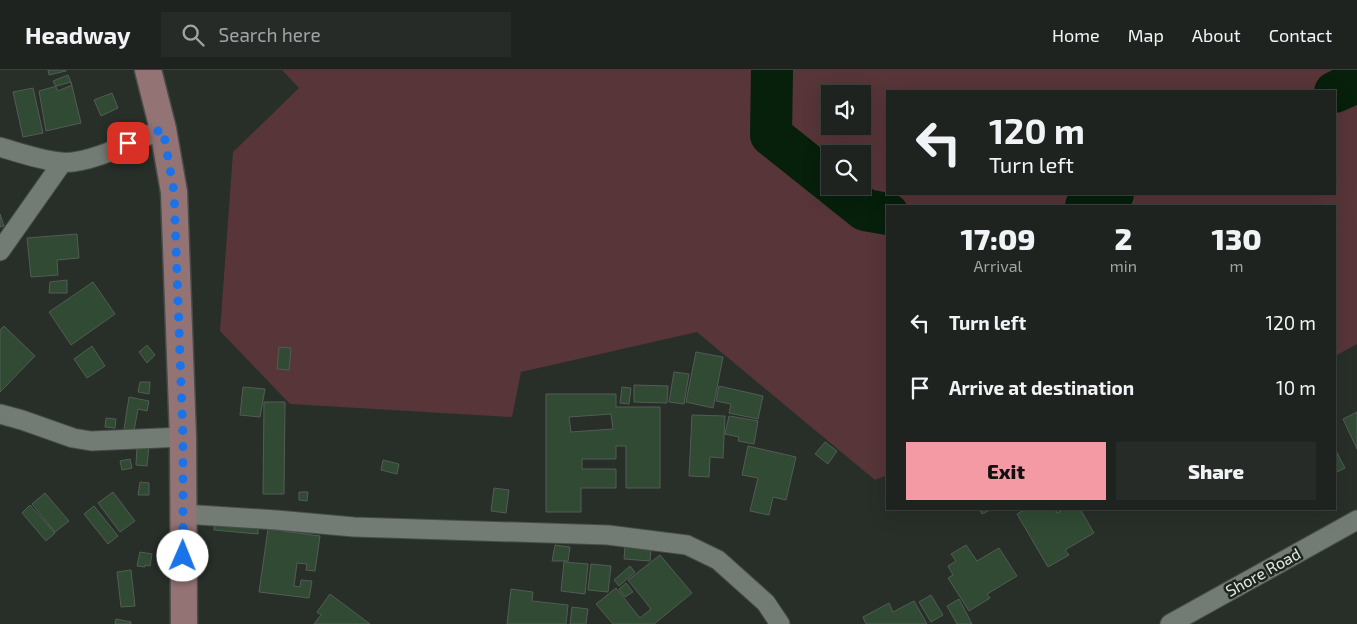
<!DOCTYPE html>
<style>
:root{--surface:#1e231f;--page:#262b28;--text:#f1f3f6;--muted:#a1a4a4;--line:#3c403d;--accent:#f49aa5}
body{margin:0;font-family:"Exo 2",sans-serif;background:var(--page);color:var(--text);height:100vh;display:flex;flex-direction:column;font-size:19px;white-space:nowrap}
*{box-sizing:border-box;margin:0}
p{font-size:16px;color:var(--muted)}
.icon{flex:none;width:28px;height:28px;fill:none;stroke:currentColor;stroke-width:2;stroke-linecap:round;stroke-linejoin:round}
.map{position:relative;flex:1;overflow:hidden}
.sheet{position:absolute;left:886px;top:135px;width:450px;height:305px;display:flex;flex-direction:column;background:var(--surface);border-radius:0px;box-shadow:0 5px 20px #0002,0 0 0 1px var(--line)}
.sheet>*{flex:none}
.top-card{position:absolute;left:886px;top:20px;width:450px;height:105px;border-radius:0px;box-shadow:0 5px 20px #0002,0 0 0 1px var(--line);background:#1e231f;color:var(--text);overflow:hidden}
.controls{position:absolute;left:821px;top:15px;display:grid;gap:10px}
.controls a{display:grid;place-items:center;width:50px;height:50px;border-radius:0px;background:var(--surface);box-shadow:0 5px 20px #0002,0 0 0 1px var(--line);font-size:25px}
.pin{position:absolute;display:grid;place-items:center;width:42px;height:42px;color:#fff;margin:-21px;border-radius:10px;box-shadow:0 2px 8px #0006}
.me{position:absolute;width:55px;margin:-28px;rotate:1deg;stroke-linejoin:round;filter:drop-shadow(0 0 4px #0008)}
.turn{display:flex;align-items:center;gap:18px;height:105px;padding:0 20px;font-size:22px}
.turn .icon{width:65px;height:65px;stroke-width:2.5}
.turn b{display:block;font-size:35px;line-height:42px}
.eta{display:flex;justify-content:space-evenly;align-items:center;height:85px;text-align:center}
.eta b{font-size:30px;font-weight:800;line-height:35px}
.cta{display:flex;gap:10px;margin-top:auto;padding:10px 20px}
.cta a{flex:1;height:58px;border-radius:0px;background:var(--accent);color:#111;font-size:20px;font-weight:800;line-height:58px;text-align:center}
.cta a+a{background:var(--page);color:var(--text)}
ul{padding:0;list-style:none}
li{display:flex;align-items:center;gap:15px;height:65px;padding:0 20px}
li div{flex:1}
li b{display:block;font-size:19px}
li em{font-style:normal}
header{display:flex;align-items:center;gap:30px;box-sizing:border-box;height:70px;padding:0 25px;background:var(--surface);border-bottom:1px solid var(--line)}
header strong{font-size:24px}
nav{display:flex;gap:28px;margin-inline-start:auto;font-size:18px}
.search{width:350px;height:45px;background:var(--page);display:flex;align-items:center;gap:12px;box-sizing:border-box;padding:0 18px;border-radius:0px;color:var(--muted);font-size:19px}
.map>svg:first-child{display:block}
.green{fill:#573539;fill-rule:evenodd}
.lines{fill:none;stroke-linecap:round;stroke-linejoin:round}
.river{stroke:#06200c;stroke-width:42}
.building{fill:#304a34;stroke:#535c54;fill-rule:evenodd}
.street-casing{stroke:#474d48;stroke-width:21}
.secondary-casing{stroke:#474d48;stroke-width:29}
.street{stroke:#737c74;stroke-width:19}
.secondary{stroke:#947375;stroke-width:26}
.route{stroke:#1a73e8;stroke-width:9;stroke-dasharray:0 16.2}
.labels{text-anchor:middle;stroke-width:5;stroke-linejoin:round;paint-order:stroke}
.street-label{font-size:16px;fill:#e3e8e4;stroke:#1e251f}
</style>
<header>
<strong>Headway</strong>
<div class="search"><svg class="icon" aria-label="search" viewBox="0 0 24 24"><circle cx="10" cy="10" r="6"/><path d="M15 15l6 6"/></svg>Search here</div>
<nav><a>Home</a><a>Map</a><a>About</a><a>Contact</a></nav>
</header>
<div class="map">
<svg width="1357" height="554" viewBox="0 0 1357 554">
<rect width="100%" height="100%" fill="#282f29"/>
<path class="green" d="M282,0H1357V274L1335,286V136H888V405L875,410L697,262L521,302L512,347L290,334L220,261L233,82L299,18ZM888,21H1335V124H888ZM830,24H862V56H830ZM830,84H862V116H830Z"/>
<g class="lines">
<path class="river" d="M772,0L771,65L830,112
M1335,22L1357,12
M835,116L865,140L888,144
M1086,136L1113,124"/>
</g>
<path class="building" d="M48,0H66V1L49,5Z
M68,5L72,15L58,21L53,11Z
M71,12L81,53L46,61L39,21Z
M33,18L43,63L23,67L13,22Z
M112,23L118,38L101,46L94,30Z
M0,144L4,156L0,157Z
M77,164L79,188L57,190L58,205L31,207L27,168Z
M67,210V223H49L50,212Z
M93,212L115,244L71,275L49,242Z
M4,256L35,286L0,322V260Z
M147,275L155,285L147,293L139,282Z
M92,276L105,296L87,308L74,289Z
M279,277L291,278L289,300L277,299Z
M696,282L723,287L713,338L686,332Z
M674,302L689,304L684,334L669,332Z
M140,312H150L149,324L138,322Z
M634,315L668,316L667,333L634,332Z
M719,316L763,326L758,349L729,343L731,334L716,331Z
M243,317L265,319L260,347L240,345Z
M622,317L631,318L629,334L620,333Z
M546,324H616V337H660V418H626V376H616V389H582V399H616V418H581V442H546ZM611,344L613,359L571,362L569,347Z
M129,327L149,331L147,341L138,339L134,361L124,359Z
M264,332H285L284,424H263Z
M1357,342V379L1343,349Z
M692,345L725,346L723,388L710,387L709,407L689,406Z
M729,346L758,351L754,374L738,371L739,367L725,364Z
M106,348L116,349L115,358L105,357Z
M825,372L837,381L828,394L815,384Z
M149,375L147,396L136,395L137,376Z
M748,376L796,387L786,430L773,427L769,445L750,441L758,408L742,405Z
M1335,379L1345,398L1335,403Z
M130,389L132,398L122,400L120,391Z
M383,390L399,394L397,404L381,400Z
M140,412L149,413V425H138Z
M494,418L509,420L506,443L491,441Z
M113,422L135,451L120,462L98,433Z
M299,422H308L307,431L299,430Z
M45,423L69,451L55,462L32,434Z
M30,435L55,463L46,471L22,443Z
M94,436L118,466L108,474L84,444Z
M979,439H992L982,444Z
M1026,439H1055L1057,443L1065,439H1080L1094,463L1065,480L1069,485L1048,497L1017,444Z
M215,450L258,452V464L214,460Z
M268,459L320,466L315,501L306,500L307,494L297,493L294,516L300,517L301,510L312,511L309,528L259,522Z
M555,475L570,477L568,491H552Z
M966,475L977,491L999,478L1017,506L987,524L990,528L969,541L948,508L953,505L948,496L956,491L951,484Z
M625,476L651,478L650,491L624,489Z
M140,482L152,484L150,496L145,495V497L137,496Z
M660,485L692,523L654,554H613L596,534L616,518L640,548L651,539L628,510Z
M564,492L588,494L585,524L561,521Z
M591,494L611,496L608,522L588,520Z
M630,496L635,502L619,516L614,510Z
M131,500L135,536L121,537L117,502Z
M626,513L633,522L625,527L619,519Z
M511,519L533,522L532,531L568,535L566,554H507Z
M330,524L370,554H314L321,545L317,542Z
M931,525L943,545L931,552L919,532Z
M959,529L972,554H957L947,536Z
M914,531L927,554H866L863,547L889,533L893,542Z
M572,537L588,539L586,554H570Z
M116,549L131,552V554H115Z"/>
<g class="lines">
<g class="street-casing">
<path id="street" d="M0,77C20,83 40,90 60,92C87,96 138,69 163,59
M0,181L62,93
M0,344L22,350L73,368L91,371L183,367
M183,444L276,450L354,457L608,465L687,475L718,490L766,533L780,554
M1170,554L1357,450"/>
</g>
<g class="secondary-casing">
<path id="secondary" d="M148,0L163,59L174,122L183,367L184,554"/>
</g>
<use href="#street" class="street"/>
<use href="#secondary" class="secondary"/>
</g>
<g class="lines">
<path class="route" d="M128,73L163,59L174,122L183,367V486"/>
</g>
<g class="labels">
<g class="street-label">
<text transform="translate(1263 502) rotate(-29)" y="6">Shore Road</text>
</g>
</g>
</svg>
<div class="controls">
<a><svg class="icon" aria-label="sound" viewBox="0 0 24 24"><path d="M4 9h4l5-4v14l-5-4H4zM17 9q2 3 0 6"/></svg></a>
<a><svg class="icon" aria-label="search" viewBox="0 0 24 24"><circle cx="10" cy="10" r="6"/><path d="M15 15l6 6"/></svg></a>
</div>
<div class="pin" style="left:128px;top:73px;background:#d93025"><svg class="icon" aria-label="arrive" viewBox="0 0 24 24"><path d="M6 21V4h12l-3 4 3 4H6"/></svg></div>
<svg class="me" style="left:183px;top:486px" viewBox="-20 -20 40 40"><circle r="19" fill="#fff"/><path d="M0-13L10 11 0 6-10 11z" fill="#1a73e8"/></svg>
<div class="top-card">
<div class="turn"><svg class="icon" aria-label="left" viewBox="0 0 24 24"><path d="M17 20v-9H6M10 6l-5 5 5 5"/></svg><div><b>120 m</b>Turn left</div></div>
</div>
<section class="sheet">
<div class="eta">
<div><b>17:09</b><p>Arrival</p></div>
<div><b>2</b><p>min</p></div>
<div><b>130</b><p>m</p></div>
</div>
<ul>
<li><svg class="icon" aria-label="left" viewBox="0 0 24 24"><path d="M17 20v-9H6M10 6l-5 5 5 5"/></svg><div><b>Turn left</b></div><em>120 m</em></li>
<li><svg class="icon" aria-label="arrive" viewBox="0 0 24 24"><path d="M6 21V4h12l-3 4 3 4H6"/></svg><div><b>Arrive at destination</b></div><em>10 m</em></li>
</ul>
<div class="cta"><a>Exit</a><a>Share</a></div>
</section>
</div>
